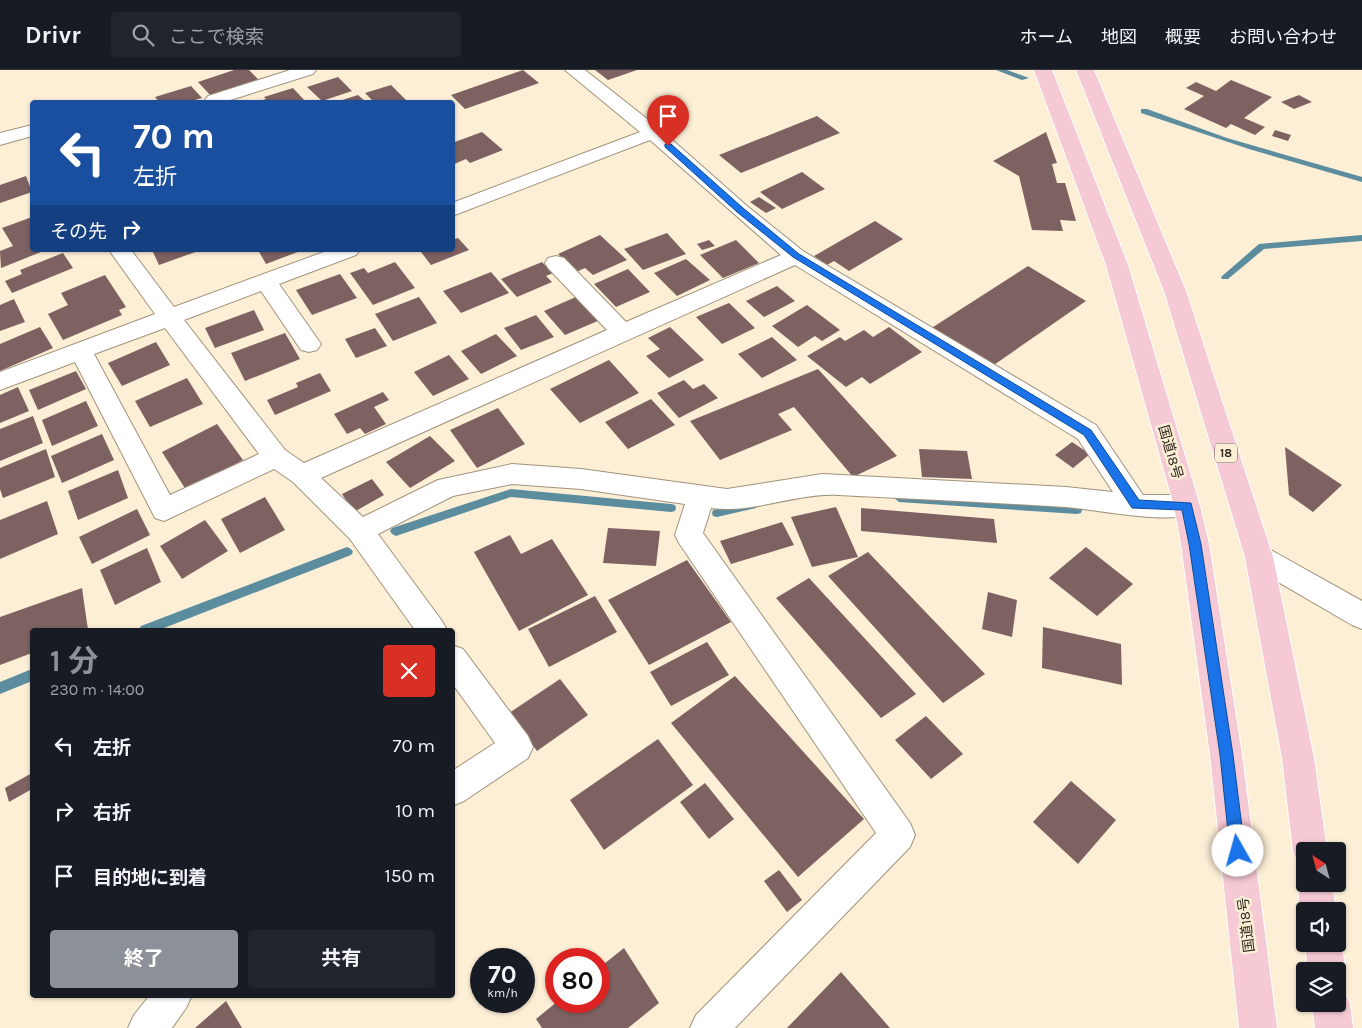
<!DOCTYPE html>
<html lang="ja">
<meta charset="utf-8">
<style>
:root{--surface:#171b24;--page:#20242c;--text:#f1f3f6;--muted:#9ea1a6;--line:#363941;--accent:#8c9099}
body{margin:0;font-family:Karla,"Noto Sans JP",sans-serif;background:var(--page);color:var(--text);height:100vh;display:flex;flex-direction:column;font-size:19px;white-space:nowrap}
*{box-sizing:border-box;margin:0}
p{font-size:16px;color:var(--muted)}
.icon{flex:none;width:28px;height:28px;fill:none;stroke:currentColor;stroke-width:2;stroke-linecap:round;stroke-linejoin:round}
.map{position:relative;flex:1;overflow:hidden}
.panel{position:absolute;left:30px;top:558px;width:425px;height:370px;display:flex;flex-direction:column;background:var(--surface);border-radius:5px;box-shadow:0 1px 4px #0004}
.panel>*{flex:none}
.hud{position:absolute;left:30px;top:30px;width:425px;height:152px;border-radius:5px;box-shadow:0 1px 4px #0004;background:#1a4fa0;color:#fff;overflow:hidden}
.needle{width:32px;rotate:324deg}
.buttons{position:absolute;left:1296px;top:772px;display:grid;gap:10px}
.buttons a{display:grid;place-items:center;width:50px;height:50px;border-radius:5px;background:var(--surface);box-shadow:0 1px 4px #0004;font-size:25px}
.speed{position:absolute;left:470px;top:878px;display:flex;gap:10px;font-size:25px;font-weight:700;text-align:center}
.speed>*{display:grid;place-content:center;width:65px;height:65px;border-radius:50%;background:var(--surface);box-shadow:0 1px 4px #0004;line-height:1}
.speed small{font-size:12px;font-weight:400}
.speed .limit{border:8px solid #d22;background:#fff;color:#111}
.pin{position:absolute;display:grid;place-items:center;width:42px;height:42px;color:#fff;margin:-51px -21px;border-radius:50% 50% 50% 0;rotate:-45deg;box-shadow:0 0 5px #0007}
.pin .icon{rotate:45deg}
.me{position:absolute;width:55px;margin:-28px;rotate:353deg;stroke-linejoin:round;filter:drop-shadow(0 0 4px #0008)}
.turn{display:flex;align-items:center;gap:18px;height:105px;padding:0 20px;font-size:22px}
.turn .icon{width:65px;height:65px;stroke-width:2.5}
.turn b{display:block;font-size:35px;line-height:42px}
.then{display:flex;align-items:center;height:48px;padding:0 20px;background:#0003;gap:10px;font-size:19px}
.round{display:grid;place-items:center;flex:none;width:52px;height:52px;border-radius:5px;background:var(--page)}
.summary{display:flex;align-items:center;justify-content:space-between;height:85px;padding:0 20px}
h1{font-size:30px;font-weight:700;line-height:38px;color:var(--accent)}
.action{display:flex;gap:10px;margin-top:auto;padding:10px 20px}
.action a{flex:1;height:58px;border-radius:5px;background:var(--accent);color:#fff;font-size:20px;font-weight:700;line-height:58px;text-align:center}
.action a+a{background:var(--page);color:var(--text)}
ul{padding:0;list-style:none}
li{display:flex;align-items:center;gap:15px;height:65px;padding:0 20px}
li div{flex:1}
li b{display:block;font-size:19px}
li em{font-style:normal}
header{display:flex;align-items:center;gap:30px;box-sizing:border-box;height:70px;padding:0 25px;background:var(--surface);border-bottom:1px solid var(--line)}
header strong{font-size:24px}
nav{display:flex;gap:28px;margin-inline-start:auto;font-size:18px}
.search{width:350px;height:45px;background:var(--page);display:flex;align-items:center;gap:12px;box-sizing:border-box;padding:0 18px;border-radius:5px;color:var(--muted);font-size:19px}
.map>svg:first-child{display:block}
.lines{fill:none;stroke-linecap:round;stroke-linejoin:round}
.stream{fill:#5c8d9f;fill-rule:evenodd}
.building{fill:#7e6261}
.minor-casing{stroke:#a0937c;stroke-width:2}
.trunk-casing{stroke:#fff;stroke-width:2}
.minor{fill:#fff;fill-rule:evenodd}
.trunk{fill:#f6cad4;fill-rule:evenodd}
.route{fill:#1a73e8;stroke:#114b97}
.labels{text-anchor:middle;stroke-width:5;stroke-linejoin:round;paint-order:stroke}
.shield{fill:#fdefd6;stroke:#6b6254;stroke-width:1}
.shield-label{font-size:12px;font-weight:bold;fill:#2c261d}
.street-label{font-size:14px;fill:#2c261d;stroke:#fdefd6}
</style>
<header>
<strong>Drivr</strong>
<div class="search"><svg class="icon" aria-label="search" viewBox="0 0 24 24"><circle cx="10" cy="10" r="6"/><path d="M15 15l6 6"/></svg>ここで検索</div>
<nav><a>ホーム</a><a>地図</a><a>概要</a><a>お問い合わせ</a></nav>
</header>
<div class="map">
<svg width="1362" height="958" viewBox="0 0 1362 958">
<rect width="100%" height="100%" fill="#fdefd6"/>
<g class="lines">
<path class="stream" d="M996,0H1007L1029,8L1022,10Z
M1141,39H1147L1227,68L1362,107V112L1249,79L1141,43Z
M1362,165V171L1264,179L1228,209H1222L1221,207L1259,174Z
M511,419L671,434L675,435L676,438L675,441L671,442L511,427L396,466L392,464L390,461L392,458Z
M899,424L1077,436L1081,437L1082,440L1081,443L1077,444L899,432L894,428Z
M752,431L756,432L757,435L756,438L717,447L713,446L712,443L713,440L717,439Z
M347,477L351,479L353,482L351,485L159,560H139L141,556Z
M32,599V611L0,624V612Z"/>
</g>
<path class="building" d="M234,0H249L260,11L212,27L198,12Z
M523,0L539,13L465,39L451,25Z
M595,0H637L608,10Z
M338,7L352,21L322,31L307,17Z
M1231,10L1272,27L1244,48L1265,57L1255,65L1231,54L1226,58L1184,39L1204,26L1186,18L1196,12L1216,21Z
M391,15L408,32H374L365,23Z
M191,16L202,28L188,32H159L155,27Z
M293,18L306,32H256L266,29L264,27Z
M358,25L366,32H336Z
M1299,25L1312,32L1294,39L1281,32Z
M817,46L840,63L741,103L719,85Z
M1275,60L1291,65L1288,71L1272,66Z
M482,62L503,80L470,93L466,89L452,95V73Z
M1046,62L1057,93L1052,94L1057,113H1065L1076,151L1060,150L1063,161L1032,160L1019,106L993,91Z
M802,102L825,119L782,139L760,122Z
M26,106L32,122L0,133V115Z
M759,127L776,138L766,143L750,132Z
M32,147V180H46L1,198L0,181L13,176L2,158Z
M875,151L903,169L849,201L834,191L827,195L814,186Z
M667,163L686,184L643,200L624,179Z
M600,165L627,190L593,205L585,198L576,202L558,184Z
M458,168L469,180L431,195L421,182L426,180H452V170Z
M709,170L715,176L702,180L697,174Z
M736,170L759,193L723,208L700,185Z
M152,180H201L159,195Z
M258,180H303L266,194Z
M63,183L73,198L12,223L5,211L22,204L20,200Z
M686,189L710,210L677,226L654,203Z
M395,192L415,218L373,235L350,203L364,198L368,203Z
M542,192L553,203L546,206L552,212L517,227L501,209Z
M1028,196L1086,231L988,299L930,259Z
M628,199L650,222L616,237L594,214Z
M491,202L509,223L461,243L443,221Z
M340,204L357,228L312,245L296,220Z
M105,205L126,237L119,240L122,245L63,270L48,244L68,235L61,223Z
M777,216L795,231L764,247L746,231Z
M578,226L600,250L565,265L544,241Z
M419,227L437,253L393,271L375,244Z
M14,229L25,252L0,261V235Z
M729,233L755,258L722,274L696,247Z
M807,235L840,260L822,271L815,266L798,277L772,256Z
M254,240L264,260L215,278L205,258Z
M536,245L554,267L521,280L504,258Z
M40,257L53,278L0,301V274Z
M670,257L704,290L669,308L646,286L660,279L648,268Z
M889,257L922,282L870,314L862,307L846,317L807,286L840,267L845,271L864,260L873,267Z
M375,258L387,276L356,288L345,269Z
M285,263L300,289L245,311L231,283Z
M496,264L517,286L481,304L461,281Z
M772,267L797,290L762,308L738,284Z
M156,272L170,295L122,316L108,293Z
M449,285L469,309L433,326L414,302Z
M609,290L639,323L580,353L550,319Z
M818,299L897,386L853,407L794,337L778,344L792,360L720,390L690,351Z
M76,301L86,319L38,340L29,320Z
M320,303L331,321L275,345L267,330L298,317L296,313Z
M187,308L203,334L150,357L135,331Z
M684,310L693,319L704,314L718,328L679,348L657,323Z
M18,317L29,341L0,353V325Z
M383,322L389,330L374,337L386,354L365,364L360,358L347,364L334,344Z
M651,329L675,355L628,379L605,352Z
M86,331L98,356L52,376L42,350Z
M498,338L525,374L477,398L450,360Z
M33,346L43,373L0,391V359Z
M217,354L243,390L186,420L162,382Z
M102,364L114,390L62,413L51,386Z
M430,366L455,391L410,418L386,392Z
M1072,372L1090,384L1073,398L1055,385Z
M1285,377L1342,415L1313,442L1289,425Z
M46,379L55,407L3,428L0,419V398Z
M919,379L967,381L972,409L922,407Z
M118,400L128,428L78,450L68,421Z
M372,409L384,425L354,442L342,424Z
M265,427L285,460L240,483L221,449Z
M47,431L58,464L0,489V450Z
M836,437L858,487L812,497L791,447Z
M861,438L994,449L997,473L861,461Z
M137,439L150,465L92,494L79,467Z
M205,450L228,481L182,509L160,476Z
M782,452L794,475L731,494L720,471Z
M608,458L660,461L656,496L603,493Z
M510,465L521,484L552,469L588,525L519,561L474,482Z
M1086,477L1133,514L1097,546L1049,508Z
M147,478L161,512L115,535L100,500Z
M868,482L985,604L943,633L828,506Z
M687,490L731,552L649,595L608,530Z
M809,508L916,624L881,648L776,528Z
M82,518L88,560H32V583L0,595V547Z
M988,522L1017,530L1012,567L982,559Z
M595,526L617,562L549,597L528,559Z
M1043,557L1121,574L1122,615L1042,598Z
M707,572L729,605L671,636L650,602Z
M735,606L864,749L798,807L671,653Z
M560,609L588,645L537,681L509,643Z
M926,646L963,684L931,709L895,670Z
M658,669L693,715L604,780L570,730Z
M32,703V719L9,732L5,718Z
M1071,711L1116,750L1078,794L1033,752Z
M705,713L734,749L709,769L680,732Z
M779,800L802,830L787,842L764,811Z
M624,878L659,933L628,958H542L536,949L558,931H599V898Z
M841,902L890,958H787Z
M226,931L242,958H195Z"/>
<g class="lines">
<g class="minor-casing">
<path id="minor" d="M290,0H316L313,4L224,32H207L205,30L208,26Z
M565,0H585L660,59L747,136L803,181L1096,355L1143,425H1187L1196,428L1200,436L1196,444C1164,454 1100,440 1065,437C989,432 914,429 838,425C795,423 753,444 711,438L703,463L910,753L915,765L910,777L735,958H690L696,945L876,763L679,473L675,465L685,434L581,419L512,414L453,426L378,464L442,551L447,560H415L350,469L293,412L274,399L164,451L155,448L75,292L0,320V302L155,244L109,180H131L174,237L329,180H360L356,185L279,214L321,274L317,280L309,282L301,280L261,221L184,250L285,380L304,393L607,260L548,198L545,193L548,188L556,186L564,188L626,252L781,185L650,70L452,146V133L640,62ZM795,195L1078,369L1113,422L1066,417L822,404L727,419L581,399L512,394L438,410L363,447L321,408ZM165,258L259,384L170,425L94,284Z
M32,55V66L0,75V63Z
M1259,475L1269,479L1362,531V559L1352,555L1249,495L1245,487L1249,479Z
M452,575L463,579L528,666L533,677L528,688L464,731L452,736V701L495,673L452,613Z
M150,925H192L186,938L172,958H128L134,945Z"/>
</g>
<g class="trunk-casing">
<path id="trunk" d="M1034,0H1052L1128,195L1200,436L1209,474L1242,685L1277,958H1239L1210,685L1181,474L1174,436L1106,195Z
M1076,0H1094L1186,221L1273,487L1314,688L1327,781H1305V796L1298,793L1293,781L1282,688L1245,487L1164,221Z
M1305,801V814H1332L1336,841H1305V852C1298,835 1296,818 1303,802Z
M1338,866C1344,880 1348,902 1338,915V901H1308L1305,874H1338Z
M1338,918L1344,921L1350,934L1353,958H1315L1312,934H1338Z"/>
</g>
<use href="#minor" class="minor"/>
<use href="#trunk" class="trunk"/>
</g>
<path class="route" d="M665,74H671L743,138L799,184L1091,360L1139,430L1191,433L1201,474L1233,685L1245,781L1242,786L1238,788L1233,786L1230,781L1220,685L1189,474L1182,440L1132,438L1084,365L793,187L737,142L665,77Z"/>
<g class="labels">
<rect class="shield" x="1215" y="373.5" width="22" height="19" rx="4"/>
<g class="shield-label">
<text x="1226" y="387">18</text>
</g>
<g class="street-label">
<text transform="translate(1171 382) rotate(74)" y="5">国道18号</text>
<text transform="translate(1246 855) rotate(-97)" y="5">国道18号</text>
</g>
</g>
</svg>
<div class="buttons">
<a><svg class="needle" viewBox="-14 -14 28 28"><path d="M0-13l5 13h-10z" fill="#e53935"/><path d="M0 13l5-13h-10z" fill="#9ea1a6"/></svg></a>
<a><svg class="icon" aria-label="sound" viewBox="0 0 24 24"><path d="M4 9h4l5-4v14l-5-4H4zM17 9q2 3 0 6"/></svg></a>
<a><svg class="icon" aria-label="layers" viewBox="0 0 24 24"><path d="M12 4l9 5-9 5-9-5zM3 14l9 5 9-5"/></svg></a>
</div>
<div class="speed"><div>70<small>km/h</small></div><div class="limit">80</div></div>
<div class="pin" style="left:668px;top:76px;background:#d93025"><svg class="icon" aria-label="arrive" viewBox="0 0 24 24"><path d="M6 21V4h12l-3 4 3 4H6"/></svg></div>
<svg class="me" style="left:1238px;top:781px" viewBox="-20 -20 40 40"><circle r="19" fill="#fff"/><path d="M0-13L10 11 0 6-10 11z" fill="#1a73e8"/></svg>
<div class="hud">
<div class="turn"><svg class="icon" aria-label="left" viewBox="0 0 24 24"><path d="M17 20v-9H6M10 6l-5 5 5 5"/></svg><div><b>70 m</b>左折</div></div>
<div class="then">その先<svg class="icon" aria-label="right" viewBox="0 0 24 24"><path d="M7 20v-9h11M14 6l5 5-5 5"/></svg></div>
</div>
<section class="panel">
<div class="summary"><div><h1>1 分</h1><p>230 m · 14:00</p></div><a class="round" style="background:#d93025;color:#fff"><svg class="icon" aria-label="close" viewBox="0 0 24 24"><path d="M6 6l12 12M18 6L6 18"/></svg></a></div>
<ul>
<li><svg class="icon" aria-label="left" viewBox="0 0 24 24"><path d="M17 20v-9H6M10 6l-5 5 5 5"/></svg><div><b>左折</b></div><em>70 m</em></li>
<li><svg class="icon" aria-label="right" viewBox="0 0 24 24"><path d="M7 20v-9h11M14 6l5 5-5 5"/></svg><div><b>右折</b></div><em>10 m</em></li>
<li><svg class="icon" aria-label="arrive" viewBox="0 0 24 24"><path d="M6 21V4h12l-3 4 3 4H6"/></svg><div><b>目的地に到着</b></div><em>150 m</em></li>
</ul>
<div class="action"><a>終了</a><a>共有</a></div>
</section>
</div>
